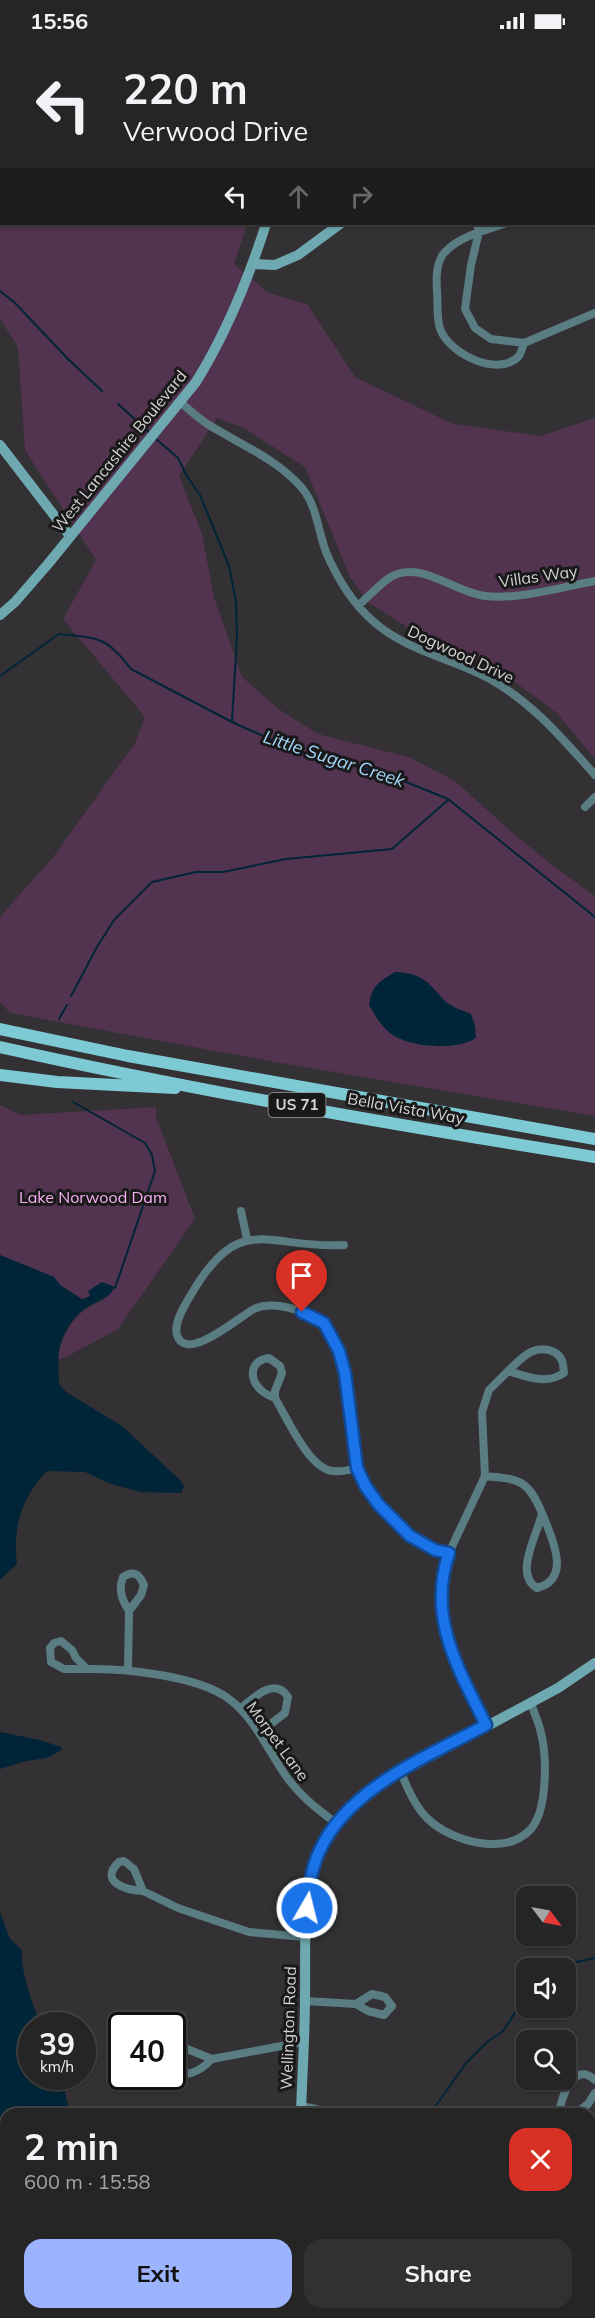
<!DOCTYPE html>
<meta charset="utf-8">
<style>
:root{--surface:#262526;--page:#323132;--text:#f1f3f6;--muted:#a4a5a7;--line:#424243;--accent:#9bb4fd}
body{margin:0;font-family:Mulish,sans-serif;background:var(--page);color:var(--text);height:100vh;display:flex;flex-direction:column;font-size:22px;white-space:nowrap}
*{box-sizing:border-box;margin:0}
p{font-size:20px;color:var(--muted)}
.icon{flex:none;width:33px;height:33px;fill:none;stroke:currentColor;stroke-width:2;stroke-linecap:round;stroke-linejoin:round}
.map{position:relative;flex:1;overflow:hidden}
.panel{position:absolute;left:0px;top:2066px;width:596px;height:212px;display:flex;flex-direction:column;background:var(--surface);border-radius:18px 18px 0 0;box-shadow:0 2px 4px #0004,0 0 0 2px var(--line)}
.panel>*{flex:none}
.top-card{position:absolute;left:0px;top:0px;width:596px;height:183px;box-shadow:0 2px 4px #0004,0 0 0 2px var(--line);background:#262526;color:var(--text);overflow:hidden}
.needle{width:39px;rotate:122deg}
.buttons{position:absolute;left:516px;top:1844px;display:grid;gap:12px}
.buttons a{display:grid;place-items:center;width:60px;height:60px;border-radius:12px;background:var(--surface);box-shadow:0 2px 4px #0004,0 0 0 2px var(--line);font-size:30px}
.speed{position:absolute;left:18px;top:1970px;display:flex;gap:12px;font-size:30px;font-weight:700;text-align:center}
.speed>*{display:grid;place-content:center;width:78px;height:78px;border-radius:50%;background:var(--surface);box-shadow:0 2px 4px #0004,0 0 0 2px var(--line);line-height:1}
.speed small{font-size:15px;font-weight:400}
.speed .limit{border:3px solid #111;border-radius:9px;background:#fff;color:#111}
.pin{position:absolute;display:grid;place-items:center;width:51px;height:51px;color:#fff;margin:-62px -26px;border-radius:50% 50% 50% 0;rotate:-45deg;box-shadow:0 0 6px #0007}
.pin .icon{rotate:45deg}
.me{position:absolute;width:66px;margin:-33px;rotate:8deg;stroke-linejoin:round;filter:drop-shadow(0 0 4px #0008)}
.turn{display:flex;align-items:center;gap:21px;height:126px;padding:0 24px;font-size:27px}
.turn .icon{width:78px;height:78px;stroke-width:2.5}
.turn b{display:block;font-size:42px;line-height:51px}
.lanes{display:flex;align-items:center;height:57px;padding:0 24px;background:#0003;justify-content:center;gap:30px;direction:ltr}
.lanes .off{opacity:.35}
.round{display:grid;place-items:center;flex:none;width:63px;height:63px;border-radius:18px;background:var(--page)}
.summary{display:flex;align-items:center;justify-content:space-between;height:102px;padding:0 24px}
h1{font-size:36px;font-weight:700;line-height:45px}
.action{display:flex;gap:12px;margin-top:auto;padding:12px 24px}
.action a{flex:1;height:69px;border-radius:18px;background:var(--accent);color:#111;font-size:24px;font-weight:700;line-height:69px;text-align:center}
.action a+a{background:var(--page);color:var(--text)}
.status{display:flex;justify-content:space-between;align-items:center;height:42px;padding:0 30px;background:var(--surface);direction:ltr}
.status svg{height:16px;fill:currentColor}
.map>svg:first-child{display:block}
.green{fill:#523450}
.water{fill:#002538}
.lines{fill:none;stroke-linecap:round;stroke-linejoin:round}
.stream{stroke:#002538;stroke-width:2}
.street{stroke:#5a7d83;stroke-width:8}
.secondary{stroke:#6ea8b0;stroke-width:10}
.primary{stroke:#7dc9d4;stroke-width:12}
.route-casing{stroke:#114b97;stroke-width:15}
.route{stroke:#1a73e8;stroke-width:10}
.labels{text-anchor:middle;stroke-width:6;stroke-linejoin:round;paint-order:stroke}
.shield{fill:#1a191a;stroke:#9d9b9c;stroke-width:1.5}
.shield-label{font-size:15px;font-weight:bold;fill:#d5d3d4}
.street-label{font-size:16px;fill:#d5d3d4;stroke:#1a191a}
.park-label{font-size:16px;fill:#f9b0f4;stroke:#1a191a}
.water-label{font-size:18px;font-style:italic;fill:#a1d5f7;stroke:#1a191a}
</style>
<div class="status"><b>15:56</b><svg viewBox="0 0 49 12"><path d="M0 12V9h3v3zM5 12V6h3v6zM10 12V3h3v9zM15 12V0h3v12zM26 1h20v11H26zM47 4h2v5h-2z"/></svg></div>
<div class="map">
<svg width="595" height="2276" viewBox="0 0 595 2276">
<rect width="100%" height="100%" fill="#333133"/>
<path class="green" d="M0,0H308L2,2V182H247L234,222L268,251L307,262L355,335L453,382L541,394L595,376V717L557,671L512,638L439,605L369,561L350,535L305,425L244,386L217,376L179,434L202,492L214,556L242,635L280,668L318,692L411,716L455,739L506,785L553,824L595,854V1074L275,1020L10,971L0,960V875L54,814L135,701L145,675L63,577L96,518L25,408L18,305L0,277Z
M0,1063L21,1073L156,1065V1075L195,1177L118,1287L66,1315L57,1318C63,1289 76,1267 105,1258L91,1254L82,1258L60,1243L54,1235L0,1213Z"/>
<path class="water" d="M395,930C422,931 428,940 444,958C451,965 462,968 471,972L475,984L476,996C457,1009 406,1006 389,990C380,983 375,973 369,963C372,943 379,940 395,930Z
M0,1213L54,1235L60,1243L82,1257L90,1254L88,1249L102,1240L115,1245C109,1257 100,1257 89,1264C76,1271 64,1289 60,1304C57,1315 59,1330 59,1342L66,1350L122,1384L182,1440L184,1445L181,1451L140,1450L108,1441L85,1430L47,1429C22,1454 12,1487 17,1522L0,1538Z
M0,1690L40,1698L61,1705L62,1708L47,1716L26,1719L0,1727Z
M0,1870L10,1897L22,1908C20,1928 33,1964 41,1983H32V2034H61L70,2071L6,2072V2181L0,2169Z
M26,2271H116L117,2276H25Z"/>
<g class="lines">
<path class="stream" d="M439,2L441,0
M0,183L9,182
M0,249L15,261L68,317L102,349
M118,362L149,390
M155,396L178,416L187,434L200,453L229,524L236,560L237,595L232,679
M0,634L59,592C98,596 106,594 131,627L232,680L294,708L389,733L448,757L595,875
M71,954L97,905L114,878L152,840L196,830H223L286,817L392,807L448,758
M59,977L67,963
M73,1060L145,1101L152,1113L155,1129L115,1246
M559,1926L562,1923L595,1916
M433,2072L435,2065L466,2021L487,2000L503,1989L516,1969L526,1957"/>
<path class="street" d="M357,2L358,0
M594,9H595
M477,182L479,190L471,223L465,267L475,286L491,297L524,301L595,271
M504,182C485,188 461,194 446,209C436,218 436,236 437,248C438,260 436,279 441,289C451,312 498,336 519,314C521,311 523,304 524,301
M180,360C190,368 199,377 209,383C240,402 278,418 302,446C317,464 318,489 326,510C337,536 353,562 374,580C407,609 451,616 488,636C532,660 562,696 595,733
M358,564C368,555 378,544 389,536C420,516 454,551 485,554C519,558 561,545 595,539
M585,765L595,755
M241,1169L247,1197
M344,1203C269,1208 241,1167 192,1251C186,1261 173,1281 177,1293C186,1322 240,1274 254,1267C272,1258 307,1268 322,1281C329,1286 335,1300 338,1308C352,1339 348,1378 354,1411C356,1420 357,1429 361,1437C368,1452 380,1464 392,1476C410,1493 425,1505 449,1511
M275,1356C270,1354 265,1352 262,1349C248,1337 250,1318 269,1316L280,1324L282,1331L275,1349V1356C287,1376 309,1427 333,1429C341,1430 350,1428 357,1426
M485,1434C520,1437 528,1438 542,1471C538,1492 513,1532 537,1546C573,1537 551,1494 542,1471
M87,1627H64L51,1620L50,1606L54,1601L61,1599L72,1608L76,1616L87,1627C124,1626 199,1634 229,1657C255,1676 268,1709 286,1734C300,1754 317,1767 336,1781
M128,1628L129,1569L141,1553L144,1543C139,1532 134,1528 123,1535C118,1548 122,1558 129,1569
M240,1667C253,1656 275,1634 288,1655L285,1671L259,1691
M486,1683L458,1625L450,1603L440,1558L441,1537L449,1511L485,1434L482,1370L489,1348L508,1329C528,1335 546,1343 564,1331C563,1321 563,1315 554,1310C534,1301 522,1316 508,1329
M401,1730C407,1746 415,1765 428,1777C451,1799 503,1814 529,1789C548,1771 547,1715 541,1691C539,1681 534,1671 531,1661
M143,1849C126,1848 98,1840 119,1820L124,1819L134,1827L143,1849L178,1866L249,1890L305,1895
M305,1959L356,1962L368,1969L384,1973L392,1964L385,1955L372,1952L356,1962
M172,2012L176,2008L182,2005L212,2017
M172,2023C185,2040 201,2028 212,2017L303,2000
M301,2064L316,2067L324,2072
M559,2072C561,2055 574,2018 595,2038
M575,2072L588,2062L595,2051
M312,2276L313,2271
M392,2276L402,2271"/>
<path class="secondary" d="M324,2V0
M594,36H595
M253,222L275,223L298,213L340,182
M0,403L70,494
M0,573L15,560L48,522L196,340C227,290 248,238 266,182
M301,2072C302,2033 305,1995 305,1956C306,1908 301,1856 319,1810C330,1781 356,1760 379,1742L558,1646L595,1621
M346,2271L351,2276"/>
<path class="primary" d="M0,987L128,1014L595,1097
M0,1005C197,1049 396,1083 595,1115
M0,1033L57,1040L175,1046"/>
</g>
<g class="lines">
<g class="route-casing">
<path id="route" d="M302,1270L324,1281L339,1309L345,1331L357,1426L366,1445L379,1463L410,1494L435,1508L449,1511C427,1575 458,1626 486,1683C429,1714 349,1745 320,1808C311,1826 309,1847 307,1866"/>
</g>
<use href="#route" class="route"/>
</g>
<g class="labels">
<rect class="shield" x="268.5" y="1051" width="57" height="24" rx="4.5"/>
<g class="shield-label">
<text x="297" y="1068">US 71</text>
</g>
<g class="street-label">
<text transform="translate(119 409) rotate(-51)" y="6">West Lancashire Boulevard</text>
<text transform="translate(538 534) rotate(-8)" y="6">Villas Way</text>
<text transform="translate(461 612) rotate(25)" y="6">Dogwood Drive</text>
<text transform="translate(406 1066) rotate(10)" y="6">Bella Vista Way</text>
<text transform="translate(278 1699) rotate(54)" y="6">Morpet Lane</text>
<text transform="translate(288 1986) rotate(-88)" y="6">Wellington Road</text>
</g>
<g class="park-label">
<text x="93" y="1161">Lake Norwood Dam</text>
</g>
<g class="water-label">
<text transform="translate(334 717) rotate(18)" y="6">Little Sugar Creek</text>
</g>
</g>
</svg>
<div class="buttons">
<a><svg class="needle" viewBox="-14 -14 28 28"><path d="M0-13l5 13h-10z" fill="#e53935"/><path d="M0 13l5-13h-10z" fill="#a4a5a7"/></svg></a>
<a><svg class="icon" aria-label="sound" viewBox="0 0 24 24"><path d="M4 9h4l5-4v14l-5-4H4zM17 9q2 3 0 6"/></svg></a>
<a><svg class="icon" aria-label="search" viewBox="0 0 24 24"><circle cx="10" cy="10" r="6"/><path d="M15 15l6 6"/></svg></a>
</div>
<div class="speed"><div>39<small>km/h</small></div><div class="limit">40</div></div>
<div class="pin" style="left:302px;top:1270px;background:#d93025"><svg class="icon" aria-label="arrive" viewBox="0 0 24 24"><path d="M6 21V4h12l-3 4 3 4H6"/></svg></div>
<svg class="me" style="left:307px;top:1866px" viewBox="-20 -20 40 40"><circle r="17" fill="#1a73e8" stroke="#fff" stroke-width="3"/><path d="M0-11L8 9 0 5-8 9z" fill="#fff"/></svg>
<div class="top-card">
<div class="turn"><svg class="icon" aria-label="left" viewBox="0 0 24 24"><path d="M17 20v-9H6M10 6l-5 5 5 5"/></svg><div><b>220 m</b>Verwood Drive</div></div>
<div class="lanes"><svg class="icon" aria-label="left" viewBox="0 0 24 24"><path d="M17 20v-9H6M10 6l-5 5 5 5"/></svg><svg class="icon off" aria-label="ahead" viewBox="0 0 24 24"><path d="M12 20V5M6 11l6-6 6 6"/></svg><svg class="icon off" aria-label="right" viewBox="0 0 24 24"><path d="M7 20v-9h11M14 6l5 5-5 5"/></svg></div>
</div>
<section class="panel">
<div class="summary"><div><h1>2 min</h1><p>600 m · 15:58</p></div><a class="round" style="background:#d93025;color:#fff"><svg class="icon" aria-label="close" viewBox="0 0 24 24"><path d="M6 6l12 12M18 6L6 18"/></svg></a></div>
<div class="action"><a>Exit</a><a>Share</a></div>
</section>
</div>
